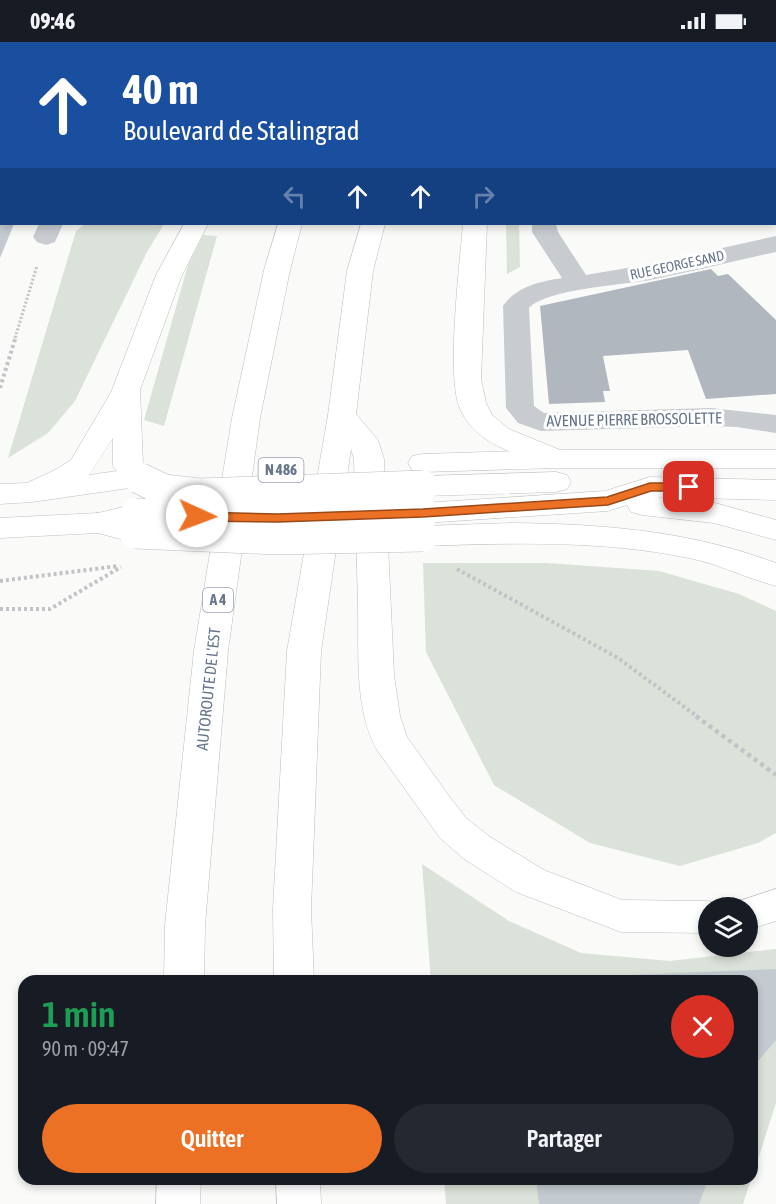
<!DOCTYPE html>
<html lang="fr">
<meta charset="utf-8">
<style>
:root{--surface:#171b24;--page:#242831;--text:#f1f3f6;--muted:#9ea1a6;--accent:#ed7125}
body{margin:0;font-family:"Asap Condensed",sans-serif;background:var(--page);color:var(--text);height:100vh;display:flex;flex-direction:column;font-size:22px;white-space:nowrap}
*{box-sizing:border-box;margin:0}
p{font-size:20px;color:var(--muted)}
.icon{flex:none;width:33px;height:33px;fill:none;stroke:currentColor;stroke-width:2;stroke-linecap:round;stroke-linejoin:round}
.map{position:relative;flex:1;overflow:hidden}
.drawer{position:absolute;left:18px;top:933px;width:740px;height:210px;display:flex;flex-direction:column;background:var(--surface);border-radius:18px;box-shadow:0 3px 9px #0003}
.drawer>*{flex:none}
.guide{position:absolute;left:0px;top:0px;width:777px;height:183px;box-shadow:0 3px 9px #0003;background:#1a4fa0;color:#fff;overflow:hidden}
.buttons{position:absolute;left:698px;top:855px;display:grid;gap:12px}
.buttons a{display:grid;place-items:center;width:60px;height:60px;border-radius:50%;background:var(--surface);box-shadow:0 3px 9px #0003;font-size:30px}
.pin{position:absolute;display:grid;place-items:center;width:51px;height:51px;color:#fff;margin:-26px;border-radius:12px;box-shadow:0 3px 9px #0006}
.me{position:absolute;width:66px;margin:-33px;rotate:92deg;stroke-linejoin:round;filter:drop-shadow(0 0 4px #0008)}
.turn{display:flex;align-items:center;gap:21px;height:126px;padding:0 24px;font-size:27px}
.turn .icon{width:78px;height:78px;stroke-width:2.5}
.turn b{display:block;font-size:42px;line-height:51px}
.lanes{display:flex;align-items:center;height:57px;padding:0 24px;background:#0003;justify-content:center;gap:30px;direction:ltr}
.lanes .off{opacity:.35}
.round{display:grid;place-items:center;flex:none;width:63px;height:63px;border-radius:32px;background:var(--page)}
.summary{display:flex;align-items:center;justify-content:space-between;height:102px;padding:0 24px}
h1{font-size:36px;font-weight:600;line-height:45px;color:#1e9e55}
.primary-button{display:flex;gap:12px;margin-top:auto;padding:12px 24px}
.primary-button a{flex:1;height:69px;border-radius:36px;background:var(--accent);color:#fff;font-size:24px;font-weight:600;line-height:69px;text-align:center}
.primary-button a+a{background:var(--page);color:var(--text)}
.status{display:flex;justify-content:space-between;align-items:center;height:42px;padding:0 30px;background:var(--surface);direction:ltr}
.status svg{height:16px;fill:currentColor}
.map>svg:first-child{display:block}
.green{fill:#dbe2d9}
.water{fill:#c3cbd1}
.building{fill:#b0b7bf}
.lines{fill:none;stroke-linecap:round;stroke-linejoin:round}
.primary-casing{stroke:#bbbec3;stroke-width:1}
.motorway-casing{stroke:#babdc1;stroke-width:1}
.path-far2{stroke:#c1c3c6;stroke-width:3;stroke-dasharray:2 2;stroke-linecap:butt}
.path-far1{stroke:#c1c3c6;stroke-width:4;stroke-dasharray:3 3;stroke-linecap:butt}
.path{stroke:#c1c3c6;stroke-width:4.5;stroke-dasharray:4 4;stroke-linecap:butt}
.minor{fill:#c8cbd0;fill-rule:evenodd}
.primary{fill:#fff;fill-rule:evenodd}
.motorway{fill:#fff;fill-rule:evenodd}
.primary-bridge-casing{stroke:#bbbec3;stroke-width:32;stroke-linecap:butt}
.motorway-bridge-casing{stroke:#babdc1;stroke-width:32;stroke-linecap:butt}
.primary-bridge{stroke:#fff;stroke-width:31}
.motorway-bridge{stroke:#fff;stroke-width:31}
.route{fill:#ed7125;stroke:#9a4918;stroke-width:1.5}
.labels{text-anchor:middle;stroke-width:6;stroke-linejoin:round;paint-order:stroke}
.far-street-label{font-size:14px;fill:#67768b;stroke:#fff}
.shield{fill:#fff;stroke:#959fae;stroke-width:1.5}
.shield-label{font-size:15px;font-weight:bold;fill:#67768b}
.street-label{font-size:16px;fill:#67768b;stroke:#fff}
</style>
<div class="status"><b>09:46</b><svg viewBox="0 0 49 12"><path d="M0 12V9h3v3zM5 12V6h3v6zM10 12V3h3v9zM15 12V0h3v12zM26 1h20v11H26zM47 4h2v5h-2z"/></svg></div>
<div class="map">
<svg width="776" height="1162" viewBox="0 0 776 1162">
<rect width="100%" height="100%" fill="#fafaf8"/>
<path class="green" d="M85,182H164L147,210L75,359L48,391L8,416L76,189Z
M506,182H519L520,225L507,232Z
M203,193L217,194L164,384L144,378L188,223Z
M423,521H547L659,529L739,552L776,569V791L758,801L680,824L590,801L494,743L426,610Z
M422,822L509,879L581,911L670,919L776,907V1061L752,1136V939H431Z
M444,1137H751L743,1162H446Z"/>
<path class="water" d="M0,0H92L2,2V182H14L0,216Z
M776,927V998L757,1020L752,1032V939L508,938Z
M536,1137H708L699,1162H539Z"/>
<path class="building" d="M711,227L718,234L728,232L776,278V352L706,357L688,308L603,314L610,349H603L605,360L549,362L540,264Z"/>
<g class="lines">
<g class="primary-casing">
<path id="primary" d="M126,340L136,342L140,348L143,422L154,436L150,443L32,460L0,462V442L27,441L57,427L71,418L116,342ZM113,396V424L117,429L89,433Z
M555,408H776V426H555L423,430L412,428L408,421L412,414L423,412Z
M556,430L567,433L571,440L567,447L556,450L423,454L412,451L408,444L412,437L423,434Z
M650,435L776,438V458L657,455L715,461L776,478V498L714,481L642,473L631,470L627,463L608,469L423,481L412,478L408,471L412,464L423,461L605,449Z
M136,462L147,465L151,472L147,479L98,491L0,496V476L98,471Z"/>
</g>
<g class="motorway-casing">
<path id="motorway" d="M295,0H317L295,2Z
M347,0H369L347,2Z
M424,0H446L424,2Z
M478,0H500V2H478Z
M184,182H208L182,233L140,348L136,354L126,356L116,354L112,348L156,233Z
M278,182H302L290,228L260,376L228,609L205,883L204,939H164L165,883L194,609L232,376L264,228Z
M361,182H385L373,229L356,372L378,398L384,417L394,633L400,674L407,695L446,750L466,776L490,795L544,828L622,858L708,859L722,864L723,866H708V891L621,890L516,850L464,817L440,796L377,708C354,667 359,610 358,564C357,515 355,466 354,417L351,407L321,609L311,867L314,939H274L273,867L287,609L328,373L347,229Z
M463,182H487L481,337L486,361L492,373L509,387L565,410L570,417L565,424C547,428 530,418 513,411C491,402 472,391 461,369C445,339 460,221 463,182Z
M98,471L146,484L151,491L146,498L135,501L87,488L83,481L87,474Z
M513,481C604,482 690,489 776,521V544C746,536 719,522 689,516C601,498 512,501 423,504L412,501L407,494L412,487L423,484Z
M776,847V879L747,888V866H731L733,861Z
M157,1137H201L200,1162H156Z
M276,1137H320L321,1162H277Z"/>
</g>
<path class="path-far2" d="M15,296L37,224"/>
<path class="path-far1" d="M0,346L16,294
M457,527L618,616L698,675
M0,539L118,524
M0,567H50L121,525"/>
<path class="path" d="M696,674L776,733"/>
<path class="minor" d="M110,0H132L110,2Z
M536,0H558V2H536Z
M39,182H63L55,200L46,203L37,200L33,195Z
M532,182H556L558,190L586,233L650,222L776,194V210C734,219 692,230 650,238C622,243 547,247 529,266L534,364L544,371L711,366L776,373V391L737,385L711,384L541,389L518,381L506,366L503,264C517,244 539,240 562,236L532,190Z"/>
<use href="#primary" class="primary"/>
<use href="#motorway" class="motorway"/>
<g class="primary-bridge-casing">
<path id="primary-bridge" d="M139,436L164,448L199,452L423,444
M136,472L258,476L423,471"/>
</g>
<g class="motorway-bridge-casing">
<path id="motorway-bridge" d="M135,491L276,497L423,494"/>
</g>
<use href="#primary-bridge" class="primary-bridge"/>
<use href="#motorway-bridge" class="motorway-bridge"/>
</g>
<path class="route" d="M650,441H689L695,445L689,449H651L608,463L423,475L278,480L197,479L190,474L197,470L278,472L423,467L607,455Z"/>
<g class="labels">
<g class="far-street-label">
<text transform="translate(677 223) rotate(-12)" y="5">RUE GEORGE SAND</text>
</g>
<g class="shield">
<rect x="258.5" y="416" width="45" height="24" rx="4.5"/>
<rect x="203" y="546" width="30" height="24" rx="4.5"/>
</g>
<g class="shield-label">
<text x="281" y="433">N 486</text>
<text x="218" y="563">A 4</text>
</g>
<g class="street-label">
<text transform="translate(634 377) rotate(-1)" y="6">AVENUE PIERRE BROSSOLETTE</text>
<text transform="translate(208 647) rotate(-84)" y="6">AUTOROUTE DE L’EST</text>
</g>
</g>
</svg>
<div class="buttons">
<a><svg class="icon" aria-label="layers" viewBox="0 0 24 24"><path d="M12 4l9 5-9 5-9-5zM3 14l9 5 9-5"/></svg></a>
</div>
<div class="pin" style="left:689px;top:445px;background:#d93025"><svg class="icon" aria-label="arrive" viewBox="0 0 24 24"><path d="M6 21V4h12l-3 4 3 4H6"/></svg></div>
<svg class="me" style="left:197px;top:474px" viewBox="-20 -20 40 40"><circle r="19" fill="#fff"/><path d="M0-13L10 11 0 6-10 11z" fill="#ed7125"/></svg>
<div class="guide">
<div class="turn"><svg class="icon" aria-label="ahead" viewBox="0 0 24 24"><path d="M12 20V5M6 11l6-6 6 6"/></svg><div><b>40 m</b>Boulevard de Stalingrad</div></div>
<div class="lanes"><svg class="icon off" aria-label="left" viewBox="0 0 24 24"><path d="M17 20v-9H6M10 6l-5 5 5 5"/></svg><svg class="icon" aria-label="ahead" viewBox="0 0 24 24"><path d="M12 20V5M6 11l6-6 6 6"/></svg><svg class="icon" aria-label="ahead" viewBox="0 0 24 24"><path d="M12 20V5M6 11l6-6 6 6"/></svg><svg class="icon off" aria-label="right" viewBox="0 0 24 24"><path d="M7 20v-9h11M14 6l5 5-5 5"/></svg></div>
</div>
<section class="drawer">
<div class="summary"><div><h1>1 min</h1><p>90 m · 09:47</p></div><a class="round" style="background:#d93025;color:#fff"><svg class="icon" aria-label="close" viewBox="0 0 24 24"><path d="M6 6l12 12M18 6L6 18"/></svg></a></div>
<div class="primary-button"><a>Quitter</a><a>Partager</a></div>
</section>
</div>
